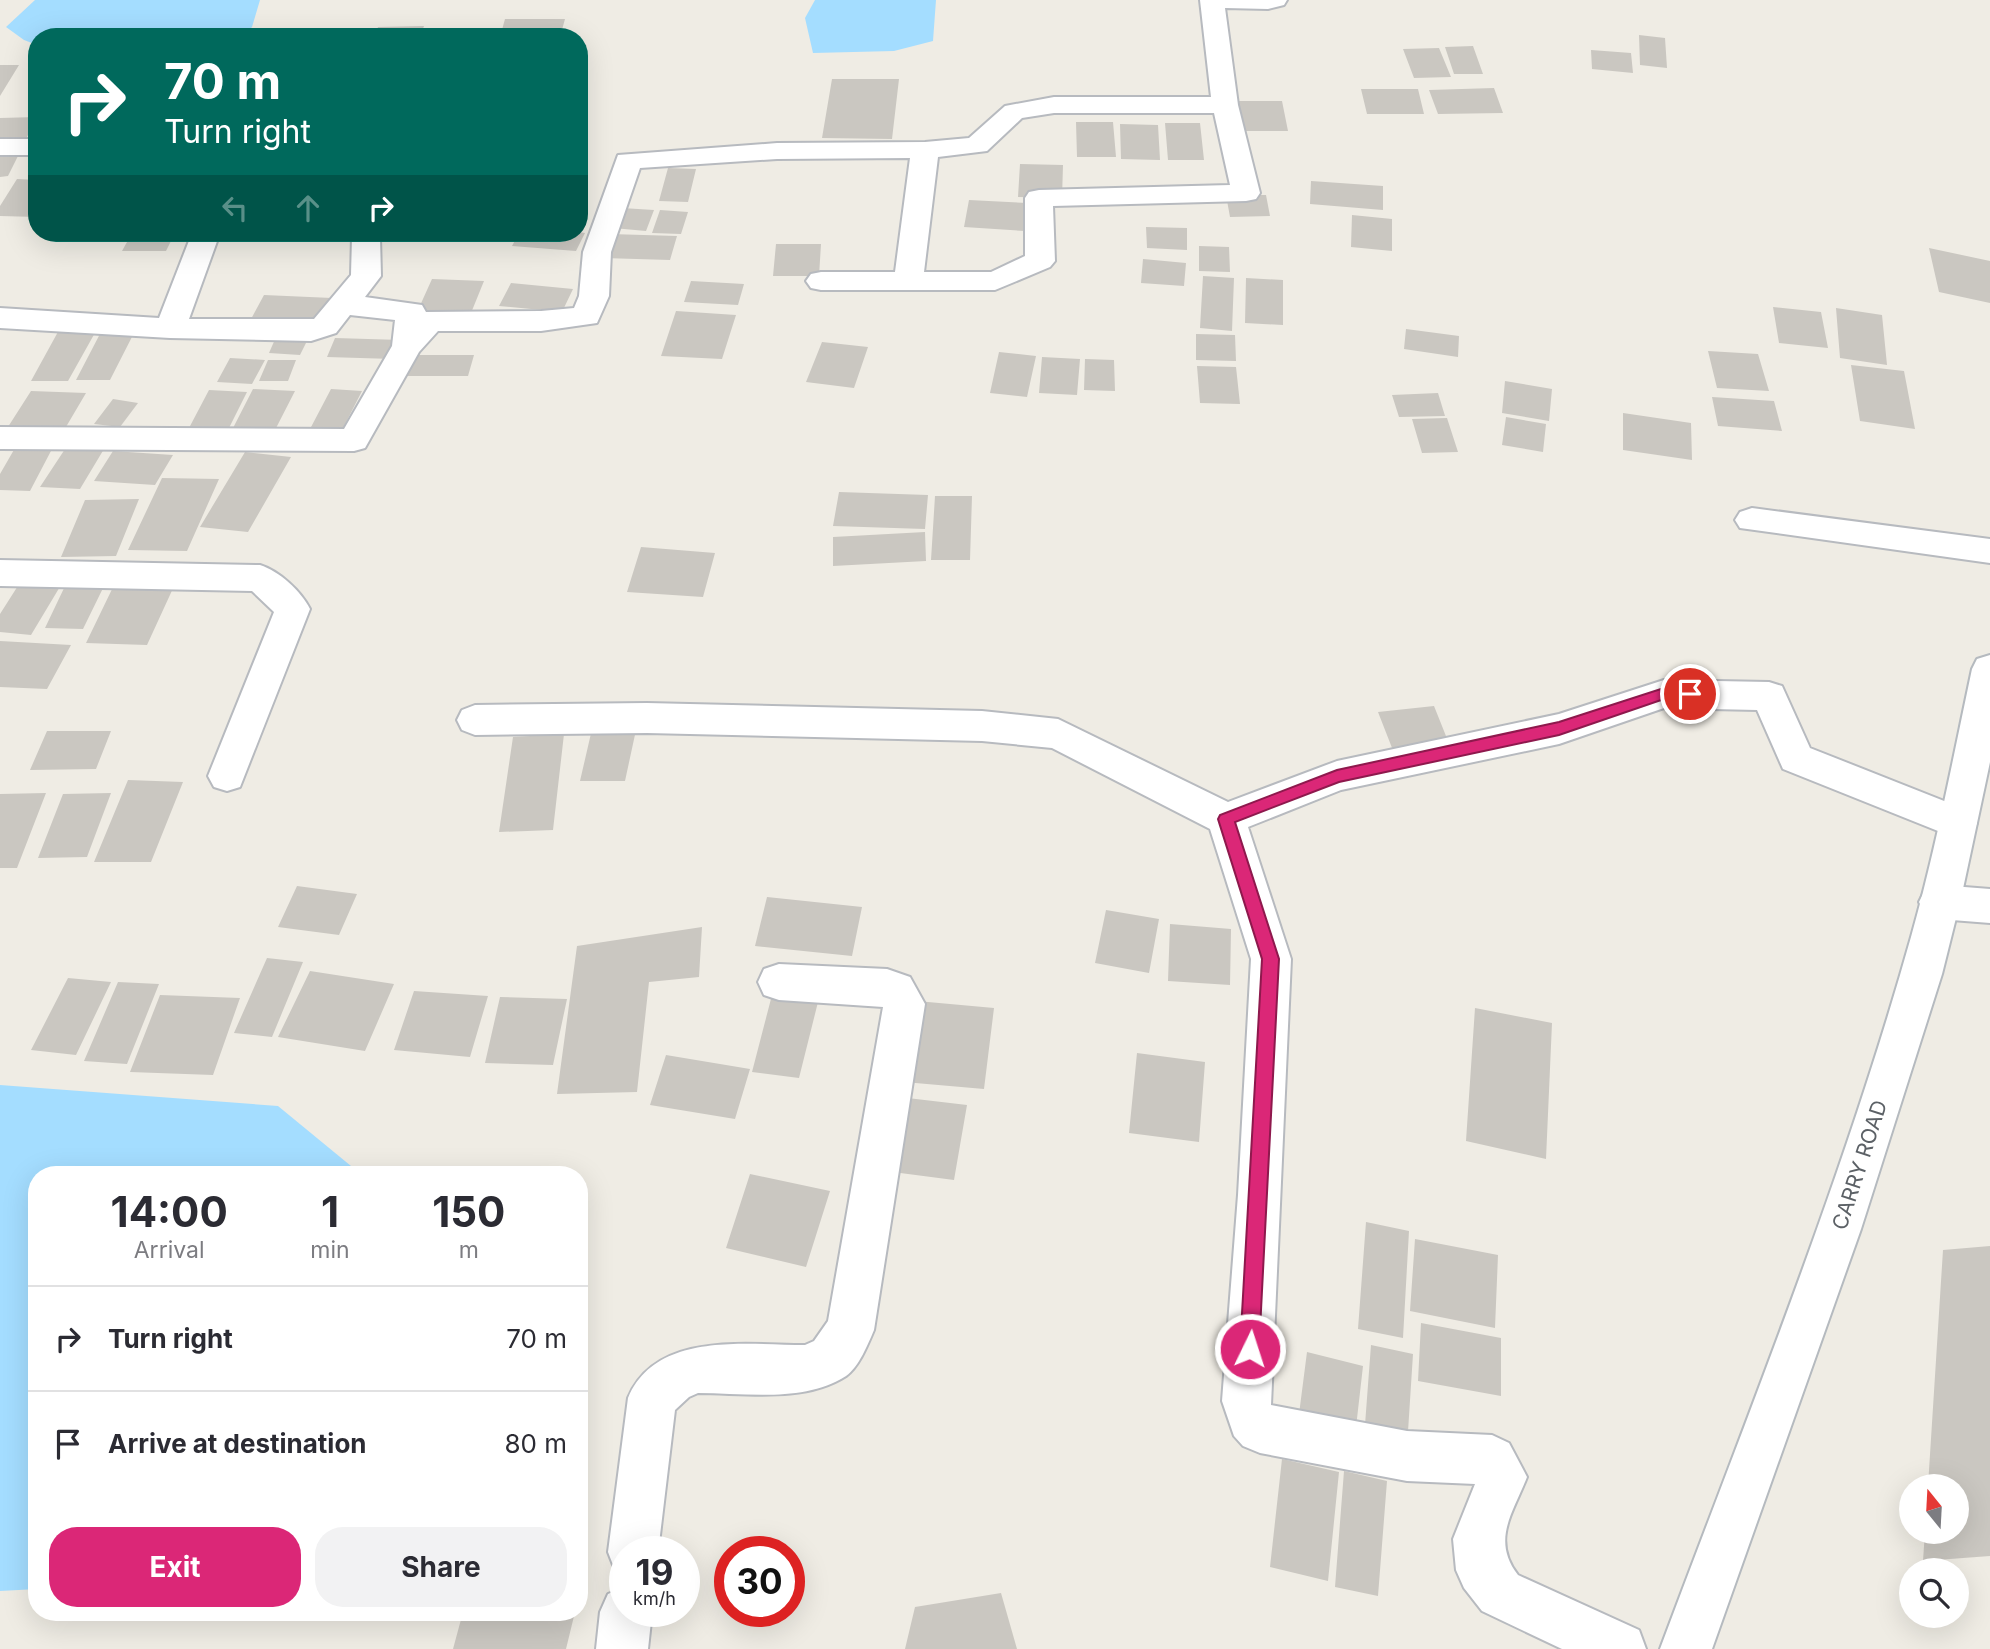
<!DOCTYPE html>
<style>
:root{--surface:#fff;--page:#f2f2f3;--text:#2b2b33;--muted:#7c7c81;--line:#e1e1e2;--accent:#db2777}
body{margin:0;font-family:Inter,sans-serif;background:var(--page);color:var(--text);height:100vh;display:flex;flex-direction:column;font-size:26px;white-space:nowrap}
*{box-sizing:border-box;margin:0}
p{font-size:23px;color:var(--muted)}
.icon{flex:none;width:38px;height:38px;fill:none;stroke:currentColor;stroke-width:2;stroke-linecap:round;stroke-linejoin:round}
.map{position:relative;flex:1;overflow:hidden}
.sheet{position:absolute;left:28px;top:1166px;width:560px;height:455px;display:flex;flex-direction:column;background:var(--surface);border-radius:28px;box-shadow:0 7px 28px #0002}
.sheet>*{flex:none}
.top-card{position:absolute;left:28px;top:28px;width:560px;height:214px;border-radius:28px;box-shadow:0 7px 28px #0002;background:#00695c;color:#fff;overflow:hidden}
.needle{width:46px;rotate:342deg}
.tools{position:absolute;left:1899px;top:1474px;display:grid;gap:14px}
.tools a{display:grid;place-items:center;width:70px;height:70px;border-radius:50%;background:var(--surface);box-shadow:0 7px 28px #0002;font-size:35px}
.speed{position:absolute;left:609px;top:1536px;display:flex;gap:14px;font-size:35px;font-weight:700;text-align:center}
.speed>*{display:grid;place-content:center;width:91px;height:91px;border-radius:50%;background:var(--surface);box-shadow:0 7px 28px #0002;line-height:1}
.speed small{font-size:18px;font-weight:400}
.speed .limit{border:10px solid #d22;background:#fff;color:#111}
.pin{position:absolute;display:grid;place-items:center;width:60px;height:60px;color:#fff;margin:-30px;border:4px solid #fff;border-radius:50%;box-shadow:0 2px 7px #0007}
.me{position:absolute;width:77px;margin:-38px;rotate:4deg;stroke-linejoin:round;filter:drop-shadow(0 0 5px #0008)}
.turn{display:flex;align-items:center;gap:24px;height:147px;padding:0 21px;font-size:32px}
.turn .icon{width:91px;height:91px;stroke-width:2.5}
.turn b{display:block;font-size:49px;line-height:60px}
.lanes{display:flex;align-items:center;height:66px;padding:0 21px;background:#0003;justify-content:center;gap:35px;direction:ltr}
.lanes .off{opacity:.35}
.eta{display:flex;justify-content:space-evenly;align-items:center;height:119px;text-align:center}
.eta b{font-size:42px;font-weight:700;line-height:49px}
.action{display:flex;gap:14px;margin-top:auto;padding:14px 21px}
.action a{flex:1;height:80px;border-radius:28px;background:var(--accent);color:#fff;font-size:28px;font-weight:700;line-height:80px;text-align:center}
.action a+a{background:var(--page);color:var(--text)}
ul{padding:0;list-style:none}
li{display:flex;align-items:center;gap:21px;height:105px;padding:0 21px;border-top:2px solid var(--line)}
li div{flex:1}
li b{display:block;font-size:26px}
li em{font-style:normal}
.map>svg:first-child{display:block}
.water{fill:#a4ddff}
.building{fill:#cac7c1}
.lines{fill:none;stroke-linecap:round;stroke-linejoin:round}
.street-casing{stroke:#b7babf;stroke-width:4}
.secondary-casing{stroke:#b5babf;stroke-width:4}
.street{fill:#fff;fill-rule:evenodd}
.secondary{fill:#fff;fill-rule:evenodd}
.route{fill:#db2777;stroke:#8e194d;stroke-width:2}
.labels{text-anchor:middle;stroke-width:6;stroke-linejoin:round;paint-order:stroke}
.street-label{font-size:21px;fill:#5c6166;stroke:#fff}
</style>
<div class="map">
<svg width="1990" height="1649" viewBox="0 0 1990 1649">
<rect width="100%" height="100%" fill="#efece4"/>
<path class="water" d="M35,0H260L252,27L243,37H37V45L24,40L6,27Z
M815,0H936L933,41L894,51L813,53L805,18Z
M0,1085L278,1106L351,1166L349,1174H37V1589L0,1591Z"/>
<path class="building" d="M505,19H565L560,37H500Z
M424,26L420,37H374L378,27Z
M1639,35L1665,38L1667,68L1640,65Z
M1473,46L1483,74H1454L1445,47Z
M1439,48L1451,77L1414,78L1403,49Z
M1591,50L1631,53L1633,73L1592,69Z
M0,65H19L0,96Z
M832,79H899L892,139L822,138Z
M1494,88L1503,113L1438,114L1429,90Z
M1361,89H1418L1424,114H1367Z
M1235,101H1282L1288,131H1240Z
M37,117L25,141L0,142V118Z
M1076,122H1113L1116,157H1077Z
M1165,123H1200L1204,160H1168Z
M1120,124L1158,125L1160,160L1121,159Z
M21,150L8,176L0,177V151Z
M1020,164L1063,165L1062,198L1018,197Z
M668,168L696,169L688,202L659,201Z
M17,179L37,180V217L0,216V206Z
M1311,181L1383,186V210L1310,204Z
M1226,195H1266L1270,216L1230,217Z
M969,200L1028,203L1025,231L964,227Z
M622,208L654,210L646,231L613,228Z
M660,210L688,212L681,234L652,233Z
M1352,215L1392,219V251L1351,247Z
M1146,227L1187,228V250L1147,248Z
M579,232L585,233L576,251L512,246L519,233Z
M132,233H175L166,251H122Z
M298,233H357L356,235H298Z
M610,234L677,236L670,260L603,258Z
M776,244H821L819,276H773Z
M1199,246L1229,247L1230,272L1199,271Z
M1929,248L1990,261V303L1939,292Z
M1143,259L1186,263L1184,286L1141,283Z
M1203,276L1234,278L1232,331L1200,328Z
M1246,278L1283,280V325L1245,323Z
M432,279L484,281L471,313L418,310Z
M691,281L744,284L738,305L684,302Z
M511,283L573,289L562,312L499,306Z
M264,295L332,298L317,326L250,321Z
M1773,307L1821,312L1828,348L1779,343Z
M1836,308L1882,315L1887,365L1840,358Z
M676,311L736,315L722,359L661,356Z
M1406,329L1459,336L1458,357L1404,349Z
M59,330L96,331L68,381H31Z
M102,330L135,331L110,380H76Z
M1196,334L1235,335L1236,361L1196,360Z
M276,337L308,339L300,355L269,353Z
M335,338L401,340L393,359L327,357Z
M822,342L868,347L854,388L806,382Z
M1708,351L1758,354L1769,391L1717,388Z
M999,352L1036,356L1027,397L990,393Z
M409,355H474L468,376H402Z
M1042,357L1080,359L1077,395L1039,393Z
M230,358L265,360L252,384L217,382Z
M1085,359L1114,360L1115,391L1084,390Z
M268,360H296L288,381H259Z
M1851,365L1904,371L1915,429L1860,421Z
M1197,366L1236,367L1240,404L1200,403Z
M1505,381L1552,389L1549,421L1502,413Z
M253,389L295,391L274,432L232,430Z
M331,389L362,391L341,432L310,429Z
M209,390L247,392L228,430L189,428Z
M31,391L86,393L63,432L6,430Z
M1438,393L1445,416L1399,417L1392,395Z
M1712,397L1774,401L1782,431L1718,426Z
M113,399L138,403L120,427L94,424Z
M1623,413L1691,423L1692,460L1623,450Z
M1506,417L1546,424L1543,452L1502,445Z
M1447,418L1458,452L1422,453L1412,419Z
M67,446L104,449L80,489L40,487Z
M15,448L52,449L30,491L0,490V474Z
M113,451L173,455L155,485L94,481Z
M245,452L291,457L248,532L200,527Z
M162,478L219,479L187,551L128,550Z
M839,492L928,495L925,529L833,526Z
M935,496H972L970,560H931Z
M139,499L116,556L61,557L85,500Z
M925,532L926,561L833,566V537Z
M641,547L715,553L703,597L627,592Z
M21,581L61,585L31,635L0,632V614Z
M115,583L175,584L147,645L86,643Z
M66,584H105L83,629L45,628Z
M0,641L71,645L47,689L0,687Z
M1434,706L1450,746L1394,753L1378,712Z
M592,729L636,730L625,781H580Z
M47,731H111L96,769L30,770Z
M564,734L553,830L499,832L513,737Z
M128,780L183,782L151,862H94Z
M46,793L17,868H0V794Z
M111,793L87,857L38,858L63,794Z
M297,886L357,894L339,935L278,927Z
M767,897L862,907L852,956L755,946Z
M1106,910L1159,919L1149,973L1095,963Z
M1170,924L1231,929L1230,985L1168,981Z
M702,927L699,977L649,982L637,1092L557,1094L577,946Z
M267,958L303,962L272,1037L234,1033Z
M310,971L394,984L365,1051L278,1037Z
M68,978L111,982L76,1055L31,1050Z
M118,982L159,984L127,1064L84,1061Z
M414,991L488,996L470,1057L394,1050Z
M160,995L240,998L213,1075L130,1072Z
M772,995L818,1002L799,1078L752,1072Z
M500,997L567,999L553,1065L485,1063Z
M917,1001L994,1008L984,1089L904,1082Z
M1475,1008L1552,1023L1546,1159L1466,1141Z
M1137,1053L1205,1062L1199,1142L1129,1133Z
M666,1055L750,1069L735,1119L650,1105Z
M899,1097L967,1105L954,1180L885,1171Z
M750,1174L830,1191L806,1267L726,1248Z
M1366,1222L1409,1231L1403,1338L1358,1329Z
M1415,1239L1498,1255L1495,1328L1410,1311Z
M1990,1246V1556L1923,1561L1925,1531H1956V1486H1928L1943,1250Z
M1421,1323L1501,1338V1396L1418,1381Z
M1371,1345L1413,1354L1407,1447L1364,1438Z
M1307,1352L1363,1366L1355,1436L1298,1422Z
M1282,1459L1339,1472L1328,1581L1270,1567Z
M1344,1471L1387,1481L1378,1596L1335,1587Z
M1001,1593L1017,1649H905L915,1607Z
M463,1612H575L566,1649H453Z"/>
<g class="lines">
<g class="street-casing">
<path id="street" d="M1200,0H1287L1284,5L1268,9L1225,8L1238,105L1260,193L1256,199L1246,201L1053,206L1055,261L1050,267L995,290H821L811,288L806,281L811,274L821,272H895L910,158L777,159L640,168L611,252L609,296L597,323L541,331H438L419,352L365,448L354,451L0,449V427L344,429L392,346L395,320L350,315L336,333L311,341L170,338L0,328V308L159,318L192,233H220L189,319H314L351,275L352,237L355,233H377L380,237L381,276L365,297L422,305L426,312L541,311L574,308L579,296L583,252L618,155L777,143L925,142L969,138L1005,106L1054,97H1211ZM1054,113H1214L1230,185L1039,190L1029,192L1025,198V256L991,272H924L938,157L987,151L1022,118Z
M0,139H37V155H0Z
M1752,508L1990,539V563L1740,528L1735,520L1740,512Z
M0,560L260,565C279,571 301,591 310,609L240,787L227,791L214,787L208,776L274,612L252,591L0,586Z
M1664,680L1769,682L1782,686L1810,748L1972,812L1977,823L1972,834L1958,839L1783,769L1757,710L1664,708L1559,744L1341,790L1248,827L1291,959L1271,1405L1407,1431L1492,1435L1509,1443L1527,1477C1513,1513 1491,1540 1518,1575L1639,1630L1646,1649H1562L1482,1611L1464,1588L1456,1570L1453,1539L1475,1484L1407,1481L1260,1453L1243,1446L1234,1436L1222,1401L1238,1195L1251,959L1210,829L1052,748L982,741L647,733L475,735L462,730L457,720L462,710L475,705L647,703L982,711L1058,719L1228,802L1337,761L1559,714Z
M1939,885L1990,889V923L1939,919L1925,914L1919,902L1925,890Z
M779,964L887,969L910,977L925,1004L874,1330C868,1344 859,1367 846,1376C804,1403 746,1393 698,1393L689,1397L675,1410L658,1552H625V1574L615,1570L608,1552L628,1398C656,1331 746,1345 805,1345L814,1341L828,1321L883,1007L779,1000L764,995L758,982L764,969Z
M625,1587V1612H652L648,1649H596L600,1612L608,1594Z"/>
</g>
<g class="secondary-casing">
<path id="secondary" d="M1990,655V762L1961,898L1942,974L1861,1229L1712,1649H1660C1748,1414 1843,1179 1911,937C1936,849 1953,758 1972,669L1977,659Z"/>
</g>
<use href="#street" class="street"/>
<use href="#secondary" class="secondary"/>
</g>
<path class="route" d="M1664,688H1690L1698,694L1690,700L1664,699L1559,735L1339,782L1235,822L1279,959L1259,1349L1256,1356L1250,1359L1243,1356L1240,1349L1262,959L1218,819L1220,815L1337,770L1559,722Z"/>
<g class="labels">
<g class="street-label">
<text transform="translate(1860 1165) rotate(-72)" y="7">CARRY ROAD</text>
</g>
</g>
</svg>
<div class="tools">
<a><svg class="needle" viewBox="-14 -14 28 28"><path d="M0-13l5 13h-10z" fill="#e53935"/><path d="M0 13l5-13h-10z" fill="#7c7c81"/></svg></a>
<a><svg class="icon" aria-label="search" viewBox="0 0 24 24"><circle cx="10" cy="10" r="6"/><path d="M15 15l6 6"/></svg></a>
</div>
<div class="speed"><div>19<small>km/h</small></div><div class="limit">30</div></div>
<div class="pin" style="left:1690px;top:694px;background:#d93025"><svg class="icon" aria-label="arrive" viewBox="0 0 24 24"><path d="M6 21V4h12l-3 4 3 4H6"/></svg></div>
<svg class="me" style="left:1250px;top:1349px" viewBox="-20 -20 40 40"><circle r="17" fill="#db2777" stroke="#fff" stroke-width="3"/><path d="M0-11L8 9 0 5-8 9z" fill="#fff"/></svg>
<div class="top-card">
<div class="turn"><svg class="icon" aria-label="right" viewBox="0 0 24 24"><path d="M7 20v-9h11M14 6l5 5-5 5"/></svg><div><b>70 m</b>Turn right</div></div>
<div class="lanes"><svg class="icon off" aria-label="left" viewBox="0 0 24 24"><path d="M17 20v-9H6M10 6l-5 5 5 5"/></svg><svg class="icon off" aria-label="ahead" viewBox="0 0 24 24"><path d="M12 20V5M6 11l6-6 6 6"/></svg><svg class="icon" aria-label="right" viewBox="0 0 24 24"><path d="M7 20v-9h11M14 6l5 5-5 5"/></svg></div>
</div>
<section class="sheet">
<div class="eta">
<div><b>14:00</b><p>Arrival</p></div>
<div><b>1</b><p>min</p></div>
<div><b>150</b><p>m</p></div>
</div>
<ul>
<li><svg class="icon" aria-label="right" viewBox="0 0 24 24"><path d="M7 20v-9h11M14 6l5 5-5 5"/></svg><div><b>Turn right</b></div><em>70 m</em></li>
<li><svg class="icon" aria-label="arrive" viewBox="0 0 24 24"><path d="M6 21V4h12l-3 4 3 4H6"/></svg><div><b>Arrive at destination</b></div><em>80 m</em></li>
</ul>
<div class="action"><a>Exit</a><a>Share</a></div>
</section>
</div>
